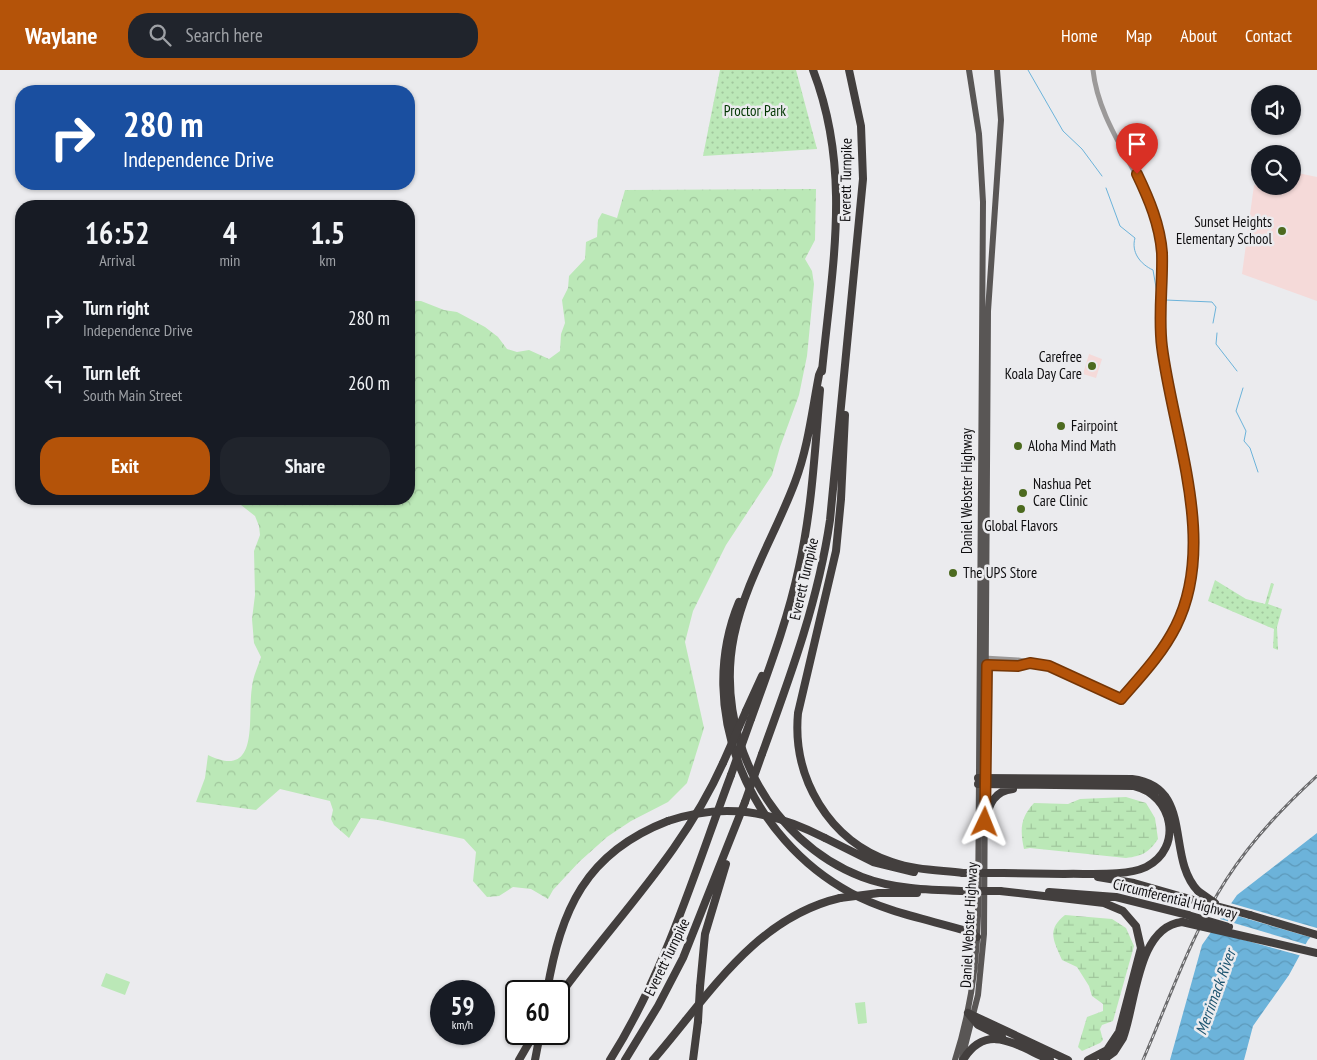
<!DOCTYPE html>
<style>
:root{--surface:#171b24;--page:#20242c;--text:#f1f3f6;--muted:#9ea1a6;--accent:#b45309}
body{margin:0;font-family:"PT Sans Narrow",sans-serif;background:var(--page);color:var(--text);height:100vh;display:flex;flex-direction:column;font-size:19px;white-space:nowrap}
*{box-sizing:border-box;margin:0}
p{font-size:16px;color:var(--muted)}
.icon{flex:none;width:28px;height:28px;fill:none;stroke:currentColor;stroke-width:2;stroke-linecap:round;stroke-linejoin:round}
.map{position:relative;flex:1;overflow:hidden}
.details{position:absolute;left:15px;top:130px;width:400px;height:305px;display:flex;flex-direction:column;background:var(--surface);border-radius:20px;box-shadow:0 1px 4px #0004}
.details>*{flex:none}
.top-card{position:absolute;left:15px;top:15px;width:400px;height:105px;border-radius:20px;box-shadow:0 1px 4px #0004;background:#1a4fa0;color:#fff;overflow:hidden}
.fabs{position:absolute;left:1251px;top:15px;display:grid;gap:10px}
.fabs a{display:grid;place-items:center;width:50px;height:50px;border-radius:50%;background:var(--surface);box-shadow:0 1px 4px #0004;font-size:25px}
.speed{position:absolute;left:430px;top:910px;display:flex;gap:10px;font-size:25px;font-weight:700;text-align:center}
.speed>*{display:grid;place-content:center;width:65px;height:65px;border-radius:50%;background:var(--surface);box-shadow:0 1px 4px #0004;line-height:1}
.speed small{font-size:12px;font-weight:400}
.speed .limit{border:2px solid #111;border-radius:8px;background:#fff;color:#111}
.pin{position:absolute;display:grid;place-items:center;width:42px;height:42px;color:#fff;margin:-51px -21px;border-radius:50% 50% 50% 0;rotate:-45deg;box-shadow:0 0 5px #0007}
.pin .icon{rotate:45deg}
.me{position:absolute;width:55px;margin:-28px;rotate:2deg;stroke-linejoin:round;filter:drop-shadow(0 0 4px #0008)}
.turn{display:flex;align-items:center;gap:18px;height:105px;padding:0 25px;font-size:22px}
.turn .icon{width:65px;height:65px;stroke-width:2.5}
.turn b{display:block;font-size:35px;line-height:42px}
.eta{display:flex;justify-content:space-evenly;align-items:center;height:85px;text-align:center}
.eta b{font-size:30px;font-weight:800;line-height:35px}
.cta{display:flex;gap:10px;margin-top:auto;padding:10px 25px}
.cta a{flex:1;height:58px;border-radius:20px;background:var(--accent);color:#fff;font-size:20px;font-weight:800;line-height:58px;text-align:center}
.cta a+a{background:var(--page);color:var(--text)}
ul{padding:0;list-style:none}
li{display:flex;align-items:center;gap:15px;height:65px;padding:0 25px}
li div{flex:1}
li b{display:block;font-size:19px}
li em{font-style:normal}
header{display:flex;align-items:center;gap:30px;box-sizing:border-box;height:70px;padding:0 25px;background:var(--accent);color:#fff}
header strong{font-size:24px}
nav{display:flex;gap:28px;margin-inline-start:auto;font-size:18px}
.search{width:350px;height:45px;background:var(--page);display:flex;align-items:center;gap:12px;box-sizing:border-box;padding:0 18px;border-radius:20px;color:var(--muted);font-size:19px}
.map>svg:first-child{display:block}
.education{fill:#f5dad9}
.green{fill:#bbe8b7}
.forest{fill:url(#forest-crowns)}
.wetland{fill:url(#wetland-marsh)}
.park{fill:url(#park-dots)}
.water{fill:url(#water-waves)}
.pier{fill:#ebebee}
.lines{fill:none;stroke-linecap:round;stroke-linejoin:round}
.stream{stroke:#6cb3da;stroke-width:1}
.minor{stroke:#9b9999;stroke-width:5}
.major{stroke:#595655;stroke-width:6}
.highway{stroke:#433f3e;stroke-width:8}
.rail-casing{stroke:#6b6b6d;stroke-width:3}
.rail{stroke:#ebebee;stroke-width:1;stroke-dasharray:4;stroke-linecap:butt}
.highway-bridge{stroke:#433f3e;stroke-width:8}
.route-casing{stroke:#753606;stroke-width:12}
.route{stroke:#b45309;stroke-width:9}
.poi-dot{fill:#4c6a1f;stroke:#ebebee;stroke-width:2}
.labels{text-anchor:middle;stroke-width:5;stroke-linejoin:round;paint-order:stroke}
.park-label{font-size:15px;fill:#003500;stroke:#ebebee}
.street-label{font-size:15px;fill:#0f0e10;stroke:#ebebee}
.poi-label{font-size:15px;fill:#0f0e10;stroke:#ebebee;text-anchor:start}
.water-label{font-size:16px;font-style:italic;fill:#1d546f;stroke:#ebebee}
</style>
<header>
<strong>Waylane</strong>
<div class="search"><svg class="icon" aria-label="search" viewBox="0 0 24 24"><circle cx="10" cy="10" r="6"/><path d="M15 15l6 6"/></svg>Search here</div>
<nav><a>Home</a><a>Map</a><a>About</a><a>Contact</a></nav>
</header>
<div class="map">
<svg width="1317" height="990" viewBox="0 0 1317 990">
<defs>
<pattern id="forest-crowns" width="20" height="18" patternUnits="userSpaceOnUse" patternTransform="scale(1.25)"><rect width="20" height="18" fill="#bbe8b7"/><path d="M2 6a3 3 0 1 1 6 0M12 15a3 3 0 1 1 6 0" fill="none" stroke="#a0c69c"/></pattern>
<pattern id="wetland-marsh" width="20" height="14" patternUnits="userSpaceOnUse" patternTransform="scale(1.25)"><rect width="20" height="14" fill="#bbe8b7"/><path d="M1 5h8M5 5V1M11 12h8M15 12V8" fill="none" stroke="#a0c69c"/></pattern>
<pattern id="park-dots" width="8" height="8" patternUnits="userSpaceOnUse" patternTransform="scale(1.25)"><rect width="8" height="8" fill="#bbe8b7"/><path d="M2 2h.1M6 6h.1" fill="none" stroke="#a0c69c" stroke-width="1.8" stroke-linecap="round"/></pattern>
<pattern id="water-waves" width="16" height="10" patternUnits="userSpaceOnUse" patternTransform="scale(1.25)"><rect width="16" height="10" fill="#6cb3da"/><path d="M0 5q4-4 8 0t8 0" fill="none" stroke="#5c99ba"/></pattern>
</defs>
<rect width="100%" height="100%" fill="#ebebee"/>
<path class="education" d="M1293,102L1317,107V231L1242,204L1254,115L1268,117L1292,116Z
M1089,284L1102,289L1096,308L1083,304Z"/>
<path class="green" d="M106,903L130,912L125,925L101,916Z
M865,932L867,953L858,954L855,933Z"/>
<path class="forest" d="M816,119L815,170L805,189L812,201L814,214L807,286L799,325L780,377L772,405L726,475L693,541L685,572L704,658L687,713L668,732L631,751L607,767L579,792L553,820L548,829L531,819L513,817L499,826L487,827L473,811L476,782L464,769L378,750L361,748L349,768L334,755L331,749L333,740L330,731L280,719L256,740L196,732L205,708L208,685C261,711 247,647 252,617C253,606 258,597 261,587L254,573L252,549L255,525L254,481L260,465L259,456L255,446L241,435V429H409V291L411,279L409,264L415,251L410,235L413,231H421L444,240L457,242L485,257L498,267L507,279L517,282L529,280L549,289L560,281L561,264L565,253L562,230L568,218L569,206L585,189L586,172L597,167L598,150L602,143L617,148L625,120Z"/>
<path class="wetland" d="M1126,727L1146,733L1155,748L1158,769C1149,782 1143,786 1126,788L1030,778L1024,779C1020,760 1020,748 1034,733L1068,734L1080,729Z
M1065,845L1112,849L1126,858L1134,876L1113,951L1102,955L1100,959L1103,970L1100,973L1082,981L1078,977L1087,947L1103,941V934L1092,926L1089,916L1077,897L1062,890C1054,871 1046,860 1065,845Z"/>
<path class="park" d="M720,0H796L817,79L703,86Z
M1215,510L1246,529L1265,534L1271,513L1274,514L1268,534L1282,539L1277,557L1278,580L1273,578L1274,559L1208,531Z"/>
<path class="water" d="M1317,763V860L1308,870L1289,905L1253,956L1244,990H1170L1202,875L1237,825Z"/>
<path class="pier" d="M1230,833L1317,858V864L1313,868L1224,842Z
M1217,848L1308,875L1302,886L1208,860Z"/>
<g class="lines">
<path class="stream" d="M1028,0L1063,61L1082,79L1102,106
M1106,118L1120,156L1135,168C1131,182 1140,194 1153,200L1157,223
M1165,230L1212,232L1216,237L1213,253
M1217,263L1216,274L1237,301
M1243,318L1236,341L1246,361L1244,371L1250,378L1258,402"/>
<path class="minor" d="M984,588L1018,590L1049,595L1121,629C1141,606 1162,584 1176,556C1217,472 1174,364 1162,277C1156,236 1169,193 1157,153C1141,100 1099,56 1093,0
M983,595L1018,596L1029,593"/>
<path class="major" d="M962,988L978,925L984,864L988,241L1001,50L997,0
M955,990C970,943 977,895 978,846L983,132L979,64L969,0"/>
<path class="highway" d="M813,0C852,101 832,197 822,301
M822,298L819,305C812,341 808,378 795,412C776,463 745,512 734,566C714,663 768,771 862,807C893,819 929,820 962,821
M845,345L841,429L836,481L798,643C792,708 829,771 892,792C915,800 939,800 963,803
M739,532C694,640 750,769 851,823C888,843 931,850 970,862L977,867
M746,641L762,606
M751,649C769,599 788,549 799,497C812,439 815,379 820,320
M762,684C790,607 818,532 830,450L863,109L861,56L849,0
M978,708L1132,709C1195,717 1165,787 1198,821
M978,714L1134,716C1173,725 1184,778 1146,797C1125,807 1086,803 1062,804
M985,752C989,734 994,721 1013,719
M825,768L873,792L914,802
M1003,803L1066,804
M1098,807L1134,813L1190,829
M1000,821L1104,833L1123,841L1136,856L1141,878L1119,962L1107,980L1088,990
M1049,822L1116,827L1188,845
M879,823H917
M1250,845L1317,865
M700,917L705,864L726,794
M547,921C561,840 585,783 668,751
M559,926C615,849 684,781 723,693
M968,943L1068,990
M968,943L978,955L1002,967
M519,990L534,964
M535,990L540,964
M610,990C665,903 695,801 731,705
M625,990L658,936L683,888L745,732
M653,990C707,928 754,848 840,828
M693,990L698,951
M963,990C987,951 1017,976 1050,990
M1103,990L1114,982L1123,968C1136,934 1137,857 1182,852"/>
<g class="rail-casing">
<path id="rail" d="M1143,990C1169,930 1191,865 1226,810C1251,771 1283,737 1317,706"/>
</g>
<use href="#rail" class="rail"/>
<path class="highway-bridge" d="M723,693L746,641
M731,705L751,649
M745,732L762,684
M668,751C725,732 772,741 825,768
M963,803H1003
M962,821H1000
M1198,821L1215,833
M840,828L879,823
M1190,829L1250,845
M1188,845L1229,857
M1182,852L1317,883
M698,951L700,917"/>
</g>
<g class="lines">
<g class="route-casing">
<path id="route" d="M985,752L987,595L1018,596L1030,593L1049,596L1121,629C1141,606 1162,584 1176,556C1218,472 1173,364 1162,277C1158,246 1163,214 1162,183C1160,155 1149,129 1137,104"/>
</g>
<use href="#route" class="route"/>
</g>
<g class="poi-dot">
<circle cx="1282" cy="161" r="5"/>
<circle cx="1092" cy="296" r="5"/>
<circle cx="1061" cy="356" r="5"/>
<circle cx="1018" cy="376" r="5"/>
<circle cx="1023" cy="423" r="5"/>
<circle cx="1021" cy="439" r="5"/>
<circle cx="953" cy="503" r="5"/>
</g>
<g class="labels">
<g class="park-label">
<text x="755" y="46">Proctor Park</text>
</g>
<g class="street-label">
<text transform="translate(846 110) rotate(-89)" y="5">Everett Turnpike</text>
<text transform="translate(967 421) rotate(-90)" y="5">Daniel Webster Highway</text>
<text transform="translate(804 509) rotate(-77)" y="5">Everett Turnpike</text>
<text transform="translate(1175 829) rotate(14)" y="5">Circumferential Highway</text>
<text transform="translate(969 855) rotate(-87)" y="5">Daniel Webster Highway</text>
<text transform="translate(667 887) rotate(-64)" y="5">Everett Turnpike</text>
</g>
<g class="poi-label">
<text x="1272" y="157" text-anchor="end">Sunset Heights<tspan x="1272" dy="17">Elementary School</tspan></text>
<text x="1082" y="292" text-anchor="end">Carefree<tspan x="1082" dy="17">Koala Day Care</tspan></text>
<text x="1071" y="361">Fairpoint</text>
<text x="1028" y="381">Aloha Mind Math</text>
<text x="1033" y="419">Nashua Pet<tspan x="1033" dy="17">Care Clinic</tspan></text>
<text x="1021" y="461" text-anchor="middle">Global Flavors</text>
<text x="963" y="508">The UPS Store</text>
</g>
<g class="water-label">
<text transform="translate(1215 922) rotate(-70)" y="6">Merrimack River</text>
</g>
</g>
</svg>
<div class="fabs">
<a><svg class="icon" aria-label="sound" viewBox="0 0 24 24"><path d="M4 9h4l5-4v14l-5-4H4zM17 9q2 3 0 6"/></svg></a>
<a><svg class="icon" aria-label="search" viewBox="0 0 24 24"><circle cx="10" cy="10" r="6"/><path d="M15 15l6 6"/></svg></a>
</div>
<div class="speed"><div>59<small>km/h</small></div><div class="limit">60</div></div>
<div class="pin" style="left:1137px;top:104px;background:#d93025"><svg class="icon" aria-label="arrive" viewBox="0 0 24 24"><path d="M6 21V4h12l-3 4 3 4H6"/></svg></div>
<svg class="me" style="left:985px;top:752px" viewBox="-20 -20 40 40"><path d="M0-17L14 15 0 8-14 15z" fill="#b45309" stroke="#fff" stroke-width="4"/></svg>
<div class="top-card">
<div class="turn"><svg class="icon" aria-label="right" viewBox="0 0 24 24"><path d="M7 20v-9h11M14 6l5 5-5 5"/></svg><div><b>280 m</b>Independence Drive</div></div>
</div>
<section class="details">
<div class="eta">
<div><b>16:52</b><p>Arrival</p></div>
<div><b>4</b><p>min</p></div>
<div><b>1.5</b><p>km</p></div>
</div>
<ul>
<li><svg class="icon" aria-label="right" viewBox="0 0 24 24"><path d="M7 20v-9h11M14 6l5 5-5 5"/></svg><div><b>Turn right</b><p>Independence Drive</p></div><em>280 m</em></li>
<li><svg class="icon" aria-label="left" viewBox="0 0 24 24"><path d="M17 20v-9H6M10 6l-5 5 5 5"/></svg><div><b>Turn left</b><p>South Main Street</p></div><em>260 m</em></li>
</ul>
<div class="cta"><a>Exit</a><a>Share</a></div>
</section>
</div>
